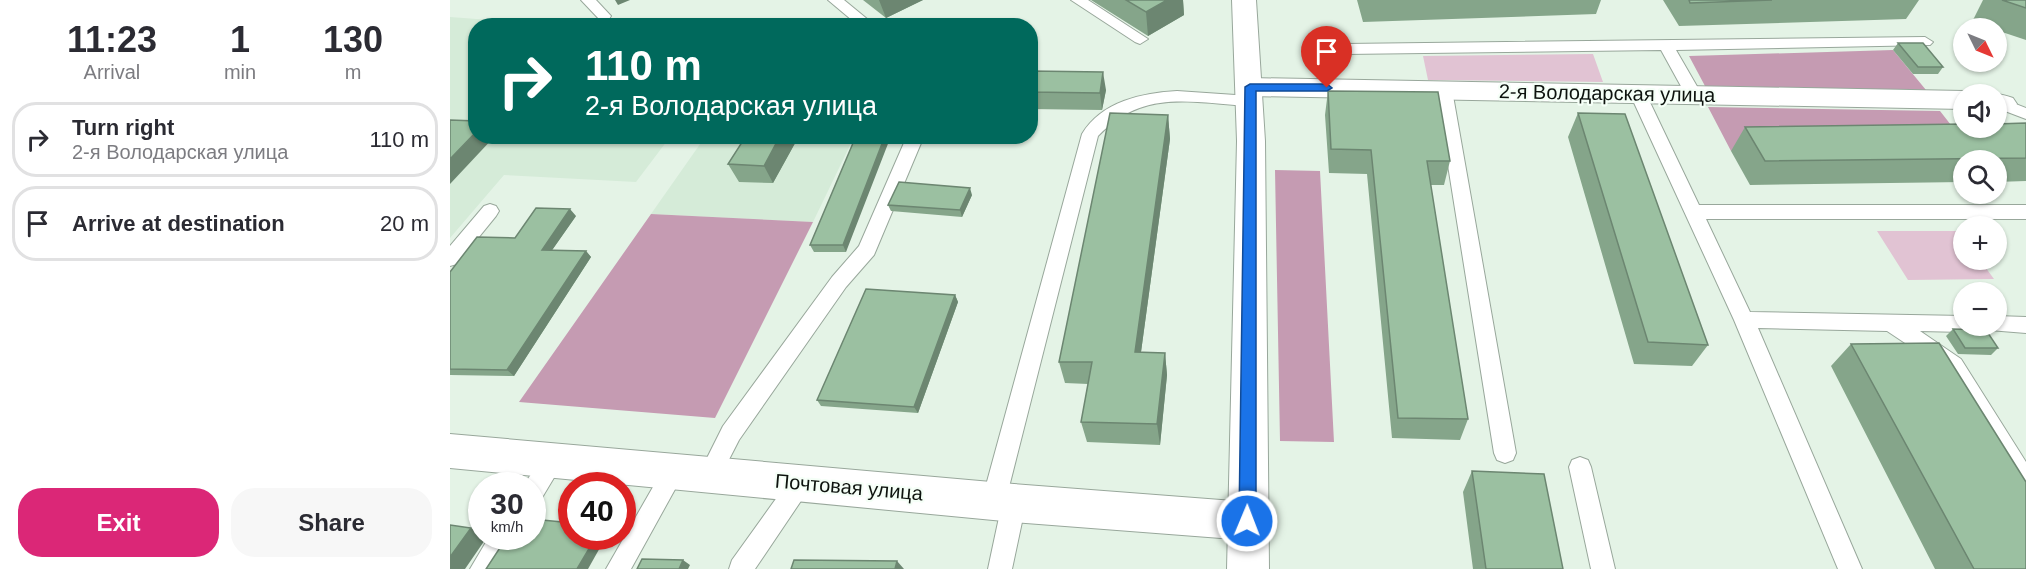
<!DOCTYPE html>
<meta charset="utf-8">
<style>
:root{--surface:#fff;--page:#f7f7f7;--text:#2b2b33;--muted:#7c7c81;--line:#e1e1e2;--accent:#db2777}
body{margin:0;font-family:Arial,sans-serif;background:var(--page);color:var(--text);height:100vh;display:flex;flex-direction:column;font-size:22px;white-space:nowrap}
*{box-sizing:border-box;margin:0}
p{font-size:20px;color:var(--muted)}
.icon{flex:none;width:33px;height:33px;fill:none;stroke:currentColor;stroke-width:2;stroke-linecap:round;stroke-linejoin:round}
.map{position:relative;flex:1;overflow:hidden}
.drawer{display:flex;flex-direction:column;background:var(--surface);width:450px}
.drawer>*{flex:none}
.guide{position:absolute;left:18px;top:18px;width:570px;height:126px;border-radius:24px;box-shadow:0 2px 4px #0004;background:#00695c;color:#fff;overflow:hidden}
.needle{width:39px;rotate:133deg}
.buttons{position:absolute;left:1503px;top:18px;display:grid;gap:12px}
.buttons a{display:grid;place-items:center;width:54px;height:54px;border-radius:50%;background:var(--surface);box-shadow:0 2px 4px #0004;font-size:30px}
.speed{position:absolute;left:18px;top:472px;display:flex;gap:12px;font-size:30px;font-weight:700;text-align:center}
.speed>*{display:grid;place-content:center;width:78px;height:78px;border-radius:50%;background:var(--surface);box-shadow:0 2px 4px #0004;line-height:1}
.speed small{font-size:15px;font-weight:400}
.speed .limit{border:9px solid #d22;background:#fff;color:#111}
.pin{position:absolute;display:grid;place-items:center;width:51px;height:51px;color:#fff;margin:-62px -26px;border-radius:50% 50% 50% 0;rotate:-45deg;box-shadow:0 0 6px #0007}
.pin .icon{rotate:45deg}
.me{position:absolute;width:66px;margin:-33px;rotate:1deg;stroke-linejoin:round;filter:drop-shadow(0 0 4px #0008)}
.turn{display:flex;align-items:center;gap:21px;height:126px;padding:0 18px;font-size:27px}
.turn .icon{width:78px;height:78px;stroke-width:2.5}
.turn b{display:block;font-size:42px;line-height:51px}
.eta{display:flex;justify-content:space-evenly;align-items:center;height:102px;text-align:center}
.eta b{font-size:36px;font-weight:600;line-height:42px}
.primary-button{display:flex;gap:12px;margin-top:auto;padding:12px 18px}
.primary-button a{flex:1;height:69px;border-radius:24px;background:var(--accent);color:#fff;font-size:24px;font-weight:600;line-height:69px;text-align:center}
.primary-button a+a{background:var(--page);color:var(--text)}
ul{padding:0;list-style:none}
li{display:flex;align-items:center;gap:18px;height:75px;margin:0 12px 9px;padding:0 6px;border:3px solid var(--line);border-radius:24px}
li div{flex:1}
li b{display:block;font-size:22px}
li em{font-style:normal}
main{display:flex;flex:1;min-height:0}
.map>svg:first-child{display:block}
.built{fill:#d5ebd8}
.green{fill:#e1c3d3}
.forest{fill:#c59bb2}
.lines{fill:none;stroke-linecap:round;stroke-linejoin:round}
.service-casing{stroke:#98a79b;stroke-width:2}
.minor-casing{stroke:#98a79b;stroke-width:2}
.tertiary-casing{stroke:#98a79b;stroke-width:2}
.service{fill:#fff;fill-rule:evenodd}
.minor{fill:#fff;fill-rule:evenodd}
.tertiary{fill:#fff;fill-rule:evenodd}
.wall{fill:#85a58a}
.shaded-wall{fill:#6c8671}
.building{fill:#9bc0a1;stroke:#6c8671;stroke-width:1.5}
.route{fill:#1a73e8;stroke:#114b97;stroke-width:1.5}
.labels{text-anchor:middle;stroke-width:4.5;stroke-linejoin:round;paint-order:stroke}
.street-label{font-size:20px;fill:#0d130e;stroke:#f5fff7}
</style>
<main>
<section class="drawer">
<div class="eta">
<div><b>11:23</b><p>Arrival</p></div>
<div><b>1</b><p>min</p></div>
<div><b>130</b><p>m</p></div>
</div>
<ul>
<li><svg class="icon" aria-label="right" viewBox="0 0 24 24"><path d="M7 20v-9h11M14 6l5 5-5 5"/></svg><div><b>Turn right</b><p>2-я Володарская улица</p></div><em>110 m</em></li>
<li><svg class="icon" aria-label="arrive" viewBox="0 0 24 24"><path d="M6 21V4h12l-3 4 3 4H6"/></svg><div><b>Arrive at destination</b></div><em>20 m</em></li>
</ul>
<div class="primary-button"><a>Exit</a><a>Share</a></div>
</section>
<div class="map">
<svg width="1576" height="569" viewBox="0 0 1576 569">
<rect width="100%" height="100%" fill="#e4f3e6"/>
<path class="built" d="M0,17L104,25L26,26V136L220,137L186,182L54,175L0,238Z
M255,137H404L363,222L201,214Z"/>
<path class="green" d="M1143,54L1153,82L978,80L973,56Z
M1427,231H1509L1513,237L1514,260H1530L1544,279L1458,280Z"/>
<path class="forest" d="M1443,50L1476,90L1255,86L1239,56Z
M1258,107L1490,111L1519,148L1281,151Z
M825,170L870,171L884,442L830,441Z
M201,214L363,222L265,418L69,402Z"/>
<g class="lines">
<g class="service-casing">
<path id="service" d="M131,0H146L161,16L159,19H149Z
M378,0H394L422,23L421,26H409Z
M621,0H638L698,39L690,44L685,42Z
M1475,37L1483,42L1480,45L1226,50L1252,95L1244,100L1238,99L1211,50L895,54L885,56L882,61L885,88L877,93L869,88L866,60L875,50L895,44Z
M994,85L1002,90L1066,453L1063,460L1055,463L1047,460L1044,453L986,90Z
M1188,89L1196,94L1249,205H1576V219H1256L1300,312L1514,316V326H1523L1521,330L1514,332L1470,331L1511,359L1576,462V493L1568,489L1497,371L1437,331L1308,328L1412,569H1388L1284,320L1180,94Z
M727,91L800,96L806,97L808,101L806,105L800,106C741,103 694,88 648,136L557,495L564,492L572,495L576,503L562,569H538L551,508L544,511L536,508L532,500L632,134C652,101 692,93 727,91Z
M1553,99L1576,108V119L1547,108V100Z
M457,136H474L424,255L396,287L289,440L268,481L260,484L252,481L249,474L273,426L382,277L409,246Z
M40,204L46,206L49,211L46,216L7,264L0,266V246L34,206Z
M1546,316L1576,317V333L1539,330L1537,326H1546Z
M103,451L111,454L114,461L90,501L82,504V486H73L95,454Z
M1130,457L1138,460L1141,467L1165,569H1141L1119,467L1122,460Z
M223,463L231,466L234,473L181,569H156L215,466Z
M351,471L359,475L363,482L359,489L305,569H279L282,560L343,475Z
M39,537H65L46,569H20Z"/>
</g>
<g class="minor-casing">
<path id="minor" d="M800,78L1514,91L1524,94H1514V109L800,96L790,93L787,87L790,81Z
M1545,94C1551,94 1557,96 1563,98L1567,104L1563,110L1546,112V94Z
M0,434L564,484L797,502L811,508L817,521L811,534L797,540L564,522L0,468Z"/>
</g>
<g class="tertiary-casing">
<path id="tertiary" d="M782,0H806L815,141L819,569H777L787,141Z"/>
</g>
<use href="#service" class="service"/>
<use href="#minor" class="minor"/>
<use href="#tertiary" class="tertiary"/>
</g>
<path class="wall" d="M413,0H473L436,18Z
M641,0H733L734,15L698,36Z
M907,0H1151L1146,14L913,22Z
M1213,0H1469L1456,19L1229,26Z
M1533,0H1576V40L1546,30V28H1543L1522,22Z
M1448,43L1493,67L1488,74H1463L1443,50Z
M580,71L656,90L652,110L580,109Z
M878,91L1000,161L994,185H980L1018,419L1010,440L942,438L917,174L879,173L875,115Z
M1128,113L1258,345L1242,366L1184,364L1118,137Z
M718,115L720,139L691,352L715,353L717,375L710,445L637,442L631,422L638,384L615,383L609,362Z
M1576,123V181L1546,182V160H1514V182L1300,185L1281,151L1295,127Z
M296,136H349L323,183L289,182L278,164Z
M406,136L396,252H364L360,245Z
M522,195L512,217L441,211L438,205Z
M126,216L102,250L136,251L141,257L64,376L0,375V272L65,238Z
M505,295L508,302L468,413L371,406L367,400Z
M1503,329L1548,348L1541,355L1508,354L1496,336Z
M1401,344L1576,569H1485L1381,366Z
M1022,471L1113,569H1023L1013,492Z"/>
<path class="shaded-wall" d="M165,0H180L168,5Z
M429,0H473L436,18Z
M717,0H733L734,15L698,36L696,12Z
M653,72L656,90L652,110L650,93Z
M718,115L720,139L688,374L685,352Z
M26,132V136H45L0,184V159Z
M330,136H349L323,183L314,166Z
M435,136H441L396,252L393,245Z
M520,188L522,195L512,217L510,210Z
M120,209L126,216L98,256L92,250Z
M136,251L141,257L64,376L57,370Z
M505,295L508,302L468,413L464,407Z
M715,353L717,375L710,445L707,424Z
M21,528L32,534V537H37L15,569H0V557Z
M146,537H156L138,569H127Z
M233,560L240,565L238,569H229Z
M447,561L454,569H445Z"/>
<path class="building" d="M676,0H717L696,12Z
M1239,0H1322L1240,3Z
M1552,0H1576V8Z
M1448,43H1473L1493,67H1468Z
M580,71L653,72L650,93L580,92Z
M878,91L988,92L1000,161H977L1018,419L948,418L921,150L881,149Z
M660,113L718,115L685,352L715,353L707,424L631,422L642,362H609Z
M1128,113L1175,114L1258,345L1198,342Z
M0,120L26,121V132L0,159Z
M1576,123V158L1315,161L1295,127L1514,124V128H1546V124Z
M296,136H330L314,166L278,164Z
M406,136H435L393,245H360Z
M449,182L520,188L510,210L438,205Z
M86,208L120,209L92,250L136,251L57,370L0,369V272L27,237L65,238Z
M416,289L505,295L464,407L367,400Z
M1503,329L1536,330L1548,348H1515Z
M1489,343L1576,482V569H1524L1401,344Z
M1022,471L1094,474L1113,569H1036Z
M82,519L122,523V537H146L127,569H36L57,537H82Z
M0,525L21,528L0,557Z
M192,559L233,560L229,569H187Z
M344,560L447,561L445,569H341Z"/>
<path class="route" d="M800,84H877L882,88L877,91H806V521L803,527L797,529L791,527L789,521L795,87Z"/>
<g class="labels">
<g class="street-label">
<text transform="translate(1157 93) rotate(1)" y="7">2-я Володарская улица</text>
<text transform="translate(399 487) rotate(5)" y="7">Почтовая улица</text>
</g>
</g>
</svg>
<div class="buttons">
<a><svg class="needle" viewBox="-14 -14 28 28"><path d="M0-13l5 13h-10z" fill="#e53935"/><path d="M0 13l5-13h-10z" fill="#7c7c81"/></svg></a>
<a><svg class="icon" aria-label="sound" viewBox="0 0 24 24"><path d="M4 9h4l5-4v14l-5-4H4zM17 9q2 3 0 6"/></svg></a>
<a><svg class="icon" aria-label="search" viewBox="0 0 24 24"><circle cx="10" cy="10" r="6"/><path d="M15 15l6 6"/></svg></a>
<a>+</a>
<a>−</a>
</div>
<div class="speed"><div>30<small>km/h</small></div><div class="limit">40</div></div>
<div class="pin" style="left:877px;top:88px;background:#d93025"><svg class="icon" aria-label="arrive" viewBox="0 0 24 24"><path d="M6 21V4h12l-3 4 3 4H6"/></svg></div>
<svg class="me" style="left:797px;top:521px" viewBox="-20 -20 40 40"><circle r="17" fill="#1a73e8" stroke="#fff" stroke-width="3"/><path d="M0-11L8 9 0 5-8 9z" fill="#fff"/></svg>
<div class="guide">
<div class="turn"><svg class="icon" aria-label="right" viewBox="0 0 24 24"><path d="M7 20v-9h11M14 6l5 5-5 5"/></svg><div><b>110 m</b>2-я Володарская улица</div></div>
</div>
</div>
</main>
